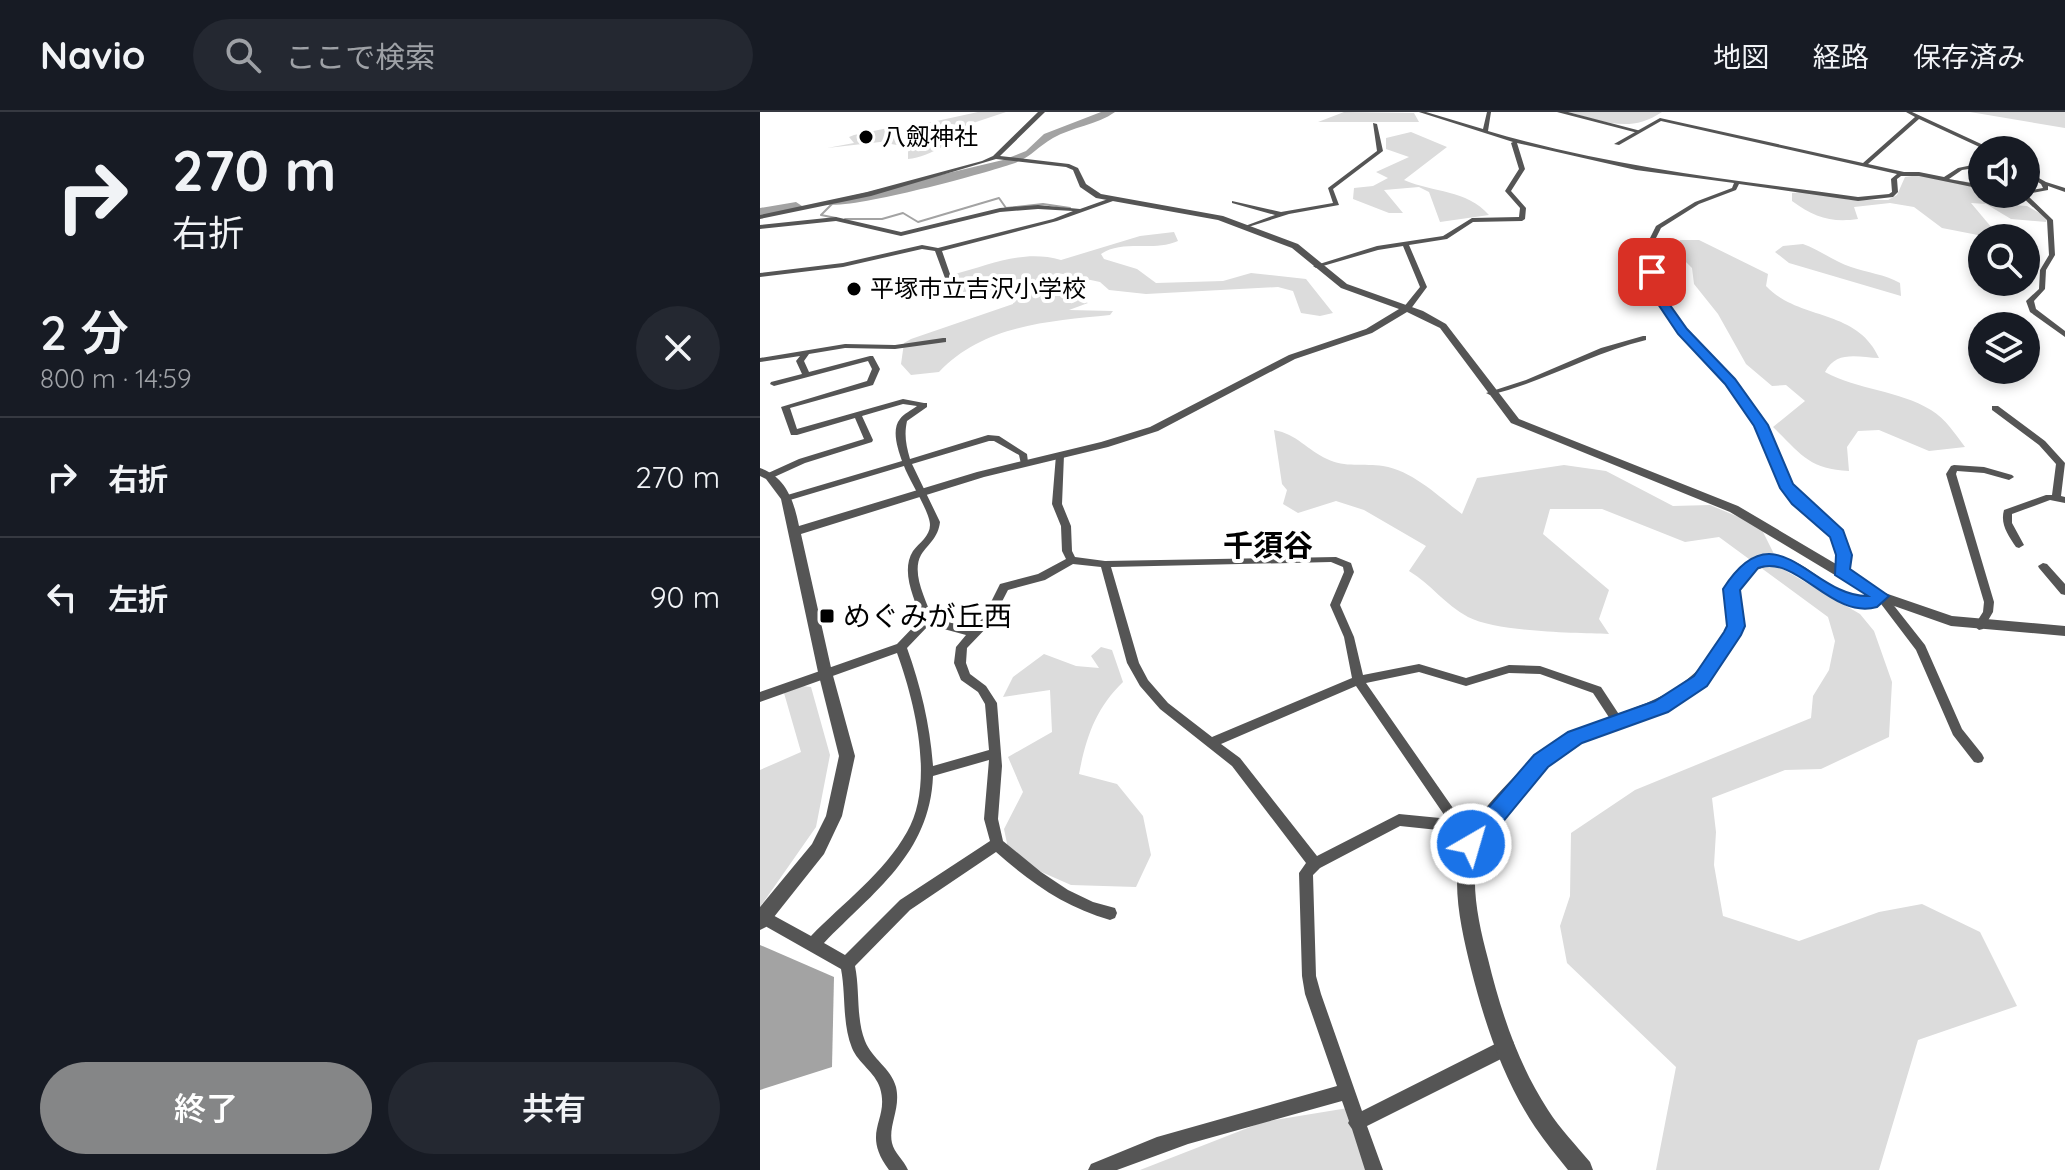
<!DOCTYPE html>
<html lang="ja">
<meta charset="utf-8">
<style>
:root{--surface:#171b24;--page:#242831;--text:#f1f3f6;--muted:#9ea1a6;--line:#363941;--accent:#858687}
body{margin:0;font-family:Quicksand,"Noto Sans JP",sans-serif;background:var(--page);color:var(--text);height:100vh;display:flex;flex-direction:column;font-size:30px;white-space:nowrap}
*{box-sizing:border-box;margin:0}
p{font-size:26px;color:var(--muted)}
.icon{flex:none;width:44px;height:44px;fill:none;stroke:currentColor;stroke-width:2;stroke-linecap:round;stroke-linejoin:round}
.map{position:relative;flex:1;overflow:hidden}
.details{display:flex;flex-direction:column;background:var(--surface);width:760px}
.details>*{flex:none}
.guide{background:#171b24;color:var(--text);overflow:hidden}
.tools{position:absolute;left:1208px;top:24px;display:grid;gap:16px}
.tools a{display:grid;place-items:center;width:72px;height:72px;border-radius:50%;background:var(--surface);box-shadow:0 4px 12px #0003;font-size:40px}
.pin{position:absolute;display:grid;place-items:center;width:68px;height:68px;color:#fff;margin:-34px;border-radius:16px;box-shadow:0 4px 12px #0006}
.me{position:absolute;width:88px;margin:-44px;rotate:38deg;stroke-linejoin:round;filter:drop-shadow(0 0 6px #0008)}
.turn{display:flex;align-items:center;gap:28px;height:168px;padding:0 40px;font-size:36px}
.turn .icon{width:104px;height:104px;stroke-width:2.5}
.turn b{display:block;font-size:56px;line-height:68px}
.round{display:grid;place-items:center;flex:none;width:84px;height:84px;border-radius:42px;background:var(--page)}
.overview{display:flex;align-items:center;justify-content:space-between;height:136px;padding:0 40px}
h1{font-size:48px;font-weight:600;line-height:60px}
.primary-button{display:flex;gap:16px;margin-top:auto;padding:16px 40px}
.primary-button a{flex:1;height:92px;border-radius:48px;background:var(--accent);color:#fff;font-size:32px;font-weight:600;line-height:92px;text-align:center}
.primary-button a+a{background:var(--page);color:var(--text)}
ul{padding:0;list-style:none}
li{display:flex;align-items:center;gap:24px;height:120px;padding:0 40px;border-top:2px solid var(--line)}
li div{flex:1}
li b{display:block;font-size:30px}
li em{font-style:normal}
header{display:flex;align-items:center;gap:48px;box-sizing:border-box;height:112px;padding:0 40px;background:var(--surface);border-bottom:2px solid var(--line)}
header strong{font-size:38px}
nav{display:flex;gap:44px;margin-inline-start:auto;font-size:28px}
.search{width:560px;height:72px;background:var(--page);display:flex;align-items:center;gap:20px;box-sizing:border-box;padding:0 28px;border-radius:44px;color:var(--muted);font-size:30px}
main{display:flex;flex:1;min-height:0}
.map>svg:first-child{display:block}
.green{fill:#dcdcdc}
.water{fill:#a3a3a3}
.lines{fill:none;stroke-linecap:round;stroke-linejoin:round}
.stream{stroke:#a3a3a3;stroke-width:2}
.river{fill:#a3a3a3;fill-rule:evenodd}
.minor{fill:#555;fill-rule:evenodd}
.tertiary{fill:#555;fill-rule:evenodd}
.route{fill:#1a73e8;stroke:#114b97;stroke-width:2}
.poi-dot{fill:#000;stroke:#fff;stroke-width:3}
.labels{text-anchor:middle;stroke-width:8;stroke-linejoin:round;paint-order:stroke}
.far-poi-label{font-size:24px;fill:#000;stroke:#fff;text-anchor:start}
.poi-label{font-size:28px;fill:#000;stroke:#fff;text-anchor:start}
.neighbourhood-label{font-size:30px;font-weight:bold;fill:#000;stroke:#fff}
</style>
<header>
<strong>Navio</strong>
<div class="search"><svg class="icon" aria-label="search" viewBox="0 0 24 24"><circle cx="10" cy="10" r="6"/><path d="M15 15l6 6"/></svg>ここで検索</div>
<nav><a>地図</a><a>経路</a><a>保存済み</a></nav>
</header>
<main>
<section class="details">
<div class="guide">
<div class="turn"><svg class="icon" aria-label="right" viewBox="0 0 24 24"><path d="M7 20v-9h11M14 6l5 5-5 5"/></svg><div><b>270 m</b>右折</div></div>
</div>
<div class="overview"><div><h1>2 分</h1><p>800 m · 14:59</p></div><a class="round"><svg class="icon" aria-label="close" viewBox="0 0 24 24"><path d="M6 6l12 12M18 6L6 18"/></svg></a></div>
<ul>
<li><svg class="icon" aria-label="right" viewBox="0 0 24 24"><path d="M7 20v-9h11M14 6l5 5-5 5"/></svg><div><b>右折</b></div><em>270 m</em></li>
<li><svg class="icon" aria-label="left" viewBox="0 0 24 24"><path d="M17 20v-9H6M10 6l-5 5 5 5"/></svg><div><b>左折</b></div><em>90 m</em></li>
</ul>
<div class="primary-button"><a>終了</a><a>共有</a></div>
</section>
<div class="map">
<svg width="1305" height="1058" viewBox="0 0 1305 1058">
<rect width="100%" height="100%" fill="#fff"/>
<path class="green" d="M218,0H246L213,11L216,18C193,26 172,45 148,47V35L120,30L67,36L94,31L89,25L94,23L128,16L139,20L130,26L170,29L204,14L186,11L154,19L149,15Z
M584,0L654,1L659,10H558Z
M808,0H902C869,22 844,9 808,0Z
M1210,0H1305V16Z
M651,20L687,35L644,68C674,81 706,77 729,103L680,110L669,80L659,75L624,78L643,101H629L593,87L594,76L613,74L628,66L616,60L649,45L626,37V26Z
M1159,63L1222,72V82H1243L1252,93L1267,94L1288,106L1286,110L1251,107L1226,92L1211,91L1232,116L1223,124L1182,116L1154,95L1130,91L1094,95L1098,107C1071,111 1054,105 1032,89V81L1052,79L1090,88H1128L1137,83L1145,65Z
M414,120L418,129C393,140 363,127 341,142L344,147L377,157L396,171L463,169L491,161L546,167L573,201L560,204L541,201L533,179L518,175L386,182L349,178L340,170L298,161L281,167L294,178L328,191L309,198L353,199L350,203C290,209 223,213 179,260L151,263L141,252L144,231L151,227L253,192L256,180L250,177L202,180L195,162C230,153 263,137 301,148L380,124Z
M920,128H939L1008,162L1006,174C1039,209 1097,196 1119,246C1098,245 1076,238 1065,260C1098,278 1138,278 1171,298C1185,306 1196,323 1205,335L1169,339L1119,318L1098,319L1087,335L1089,359C1049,357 1041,342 1013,315L1045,289L1026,273L1012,274L986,252L958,202L934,172L932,156L915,139Z
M1043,132C1060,138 1075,150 1091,155C1108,161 1124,162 1140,171L1141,184L1029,151L1015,140L1023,134Z
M514,318C537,322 547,338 567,347C585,356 604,351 623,354C653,359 678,384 702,402L717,366L804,353L846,359L913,394L950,393L1000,414L1021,456L1100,502L1114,519L1132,570L1129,625L1061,657L1025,658L952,686L956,720L954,753L963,804L1039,829L1119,800L1162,792L1220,820L1257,894L1158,928L1119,1058H896L916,955L807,851L800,814L810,784L811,721L875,678L1051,606L1053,584L1069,558L1075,529L1068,505L959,425L925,430L842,397H790L783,422L849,478L839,507L849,522C814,521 737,520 708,505C685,493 671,472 649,459L666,434L604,398L576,389L538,401L523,392L527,378L522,372Z
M341,535L352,538L363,570C336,596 326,625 319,662L357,672L383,704L391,743L376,775L311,773L250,746L244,717L263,680L248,645L292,620L290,578L243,585L253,565L284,542L316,554L339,556L331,544Z
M42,574L51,575L70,643L56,715L0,795V658L41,640L24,581Z
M588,996L610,1058H380L503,1010Z"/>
<path class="water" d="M0,833L74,865L72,955L0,978Z"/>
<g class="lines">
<path class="stream" d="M73,91L61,103L76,106
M85,107H122L143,101L158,110L239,86L246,96L283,92L310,96"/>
<path class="river" d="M341,0H355C337,13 312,15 293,26C277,35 272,45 252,52C226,61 78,102 62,91L243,48L266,39L284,22Z
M36,90L42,94L40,97L0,104V96Z"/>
<path class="minor" d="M659,0H666L723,17L727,0H731L728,19C848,55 974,68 1098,85L1129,82L1132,80L1131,67L1137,62L901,9L859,33L854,32L900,6L1103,51L1155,5L1146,0H1152L1232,37L1226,38L1159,7L1108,52L1144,60H1159L1184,65L1198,56L1222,51V55L1202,58L1189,67L1222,73V77L1159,64H1141L1137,67L1138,80L1133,85L1098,89L979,72L976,78L939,92L901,116L895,128L898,175L926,219L973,268L988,294L1005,313L1029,372L1040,387L1080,420L1089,443L1085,461H1077L1076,459L1079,443L1073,423L1034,391L1022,375L997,314L982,297L967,271L920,222L892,175L889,128L896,114L935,90L972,76L974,71L876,58L757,31L765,57L751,79L766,96L765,107L762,109L713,110L687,127L649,133L667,175L650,198H647L643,196L660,175L643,134L618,138L556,156L553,154L617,134L683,124L712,106L759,105L760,96L745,79L759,57L751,31L753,30Z
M613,11L617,12L623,39L573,77L579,93L529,102L485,116V114L515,103L472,91V89L521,100L573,91L568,76L617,39Z
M1266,59L1286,70L1305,76V80L1288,74V78L1266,82L1293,108L1295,143L1286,158L1285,177L1274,189L1276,197L1305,219V225L1270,200L1266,189L1279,177L1280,158L1289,143L1287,108L1260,83L1254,82H1266V79L1283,76L1281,72L1266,63Z
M351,86L354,88L353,89L297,109L182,139L198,185L195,187L192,185L175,139L162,137L83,155L0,165V161L83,151L162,133L178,136L293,107L313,99L278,97L240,100L141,124L76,109L0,117V113L76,105L141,120L240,96L278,93L320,97Z
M883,224H886V228C832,241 784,270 730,283L726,281L766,268L841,236Z
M183,226H186V230L135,237L85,236L49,242L44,249L49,260L110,244H113L120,257L113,273L30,296L37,317L143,287L164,291H167V295L147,309C144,323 146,333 150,347L228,323L239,324L267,342L268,350L264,353L261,352L259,343L234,329H229L152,352L180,410C178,426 169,431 161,443C151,461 166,488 172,505L212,517L223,506L240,472L278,462L306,447L302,439L301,414L292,392L296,343L300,340L304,343L302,392L311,414L312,439L315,445L345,449L576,445L591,451L594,460L580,493L594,525L603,563L659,552L706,566L749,553L780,554L841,575L862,607L864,610L862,613L858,615L854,613L833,581L780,562L749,561L706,574L659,560L606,571L718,732L716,736L711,738L678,718L640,714L560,756L553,763L556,864L561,882L602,999L741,929L747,927L753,929L755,935L753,941L607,1014L623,1058H605L592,1017L588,1011L589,1009L582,989L428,1032L357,1058H328L331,1052L397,1025L577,974L545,882L542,864L539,761L546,751L472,654L400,597L380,574L367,551L341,455L313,452L285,468L248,478L231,511L207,536L206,551L210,562L226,574L237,591L242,654L238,707L243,729L281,760L308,778L333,790L355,796L357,801L355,806L350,808C305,795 271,771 236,740L150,798L95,854C100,878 96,907 105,929C112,947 131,956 136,975C141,997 128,1013 132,1031C134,1041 144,1048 148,1058H129C100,1019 130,1009 120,976C115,960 98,951 92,936C82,911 86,883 81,857L0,811V801L4,799L9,801L51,824C83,791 124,761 147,720C175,672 155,590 137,541L0,590V580L137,532L161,507C155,487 140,460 153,439C159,431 170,424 170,413C170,400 149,368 144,354L30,388L27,389L22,386L24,384L142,349C138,337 131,318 140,307C143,302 152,298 157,294L143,292L102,304L113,328L112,330L45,351L12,366H6V362L39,347L104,327L95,306L37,323H31L21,295L107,269L112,257L108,249L14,274L10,272L11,270L42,262L36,249L40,244L0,250V246L85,232L135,233ZM571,450L583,455L584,460L570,493L584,525L592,566L452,625L408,591L388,568L379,551L351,455ZM169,513L206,523L196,535L194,551L201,568L218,580L225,592L229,638L173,654C170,613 161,575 147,536ZM596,574L689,710L680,706L639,702L557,744L480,646L461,632ZM229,648L224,707L230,729L140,788L85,843L64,831C113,780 170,742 173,664Z
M1232,294H1238L1285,329L1305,351L1301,384L1305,385V391L1290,388L1252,402V411L1264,433L1259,436L1256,435C1248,423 1240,412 1244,398L1286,383H1292L1296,352L1279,333L1232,298Z
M1194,353L1224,355L1252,363L1254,365L1249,368L1224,361L1197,359L1196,362L1234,490L1233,500L1223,517L1219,518L1214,514L1223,500L1224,490L1186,362L1191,354Z
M1283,451L1287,452L1305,472V483L1301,482L1279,456L1278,454Z
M1120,480L1124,481L1165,533L1202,617L1222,642L1224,646L1222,650L1218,651L1214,650L1193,623L1156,538L1115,484Z"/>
<path class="tertiary" d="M278,0H285L240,44L309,52L318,56L326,72L341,82L463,104L538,132L587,172L663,199L686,212L759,307L978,394L1125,481L1192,504L1305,514V524L1191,514L1120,489L1102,495L1084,491L1026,456L1011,453L996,458L979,478C982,511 980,524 960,551C920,606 874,601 820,630C795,644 772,669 753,690C740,704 722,720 718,739C710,774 719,813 728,847C741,900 758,952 788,998C800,1017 816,1033 830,1050L833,1058H808C797,1044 785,1030 775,1015C743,967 725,912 711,857C702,820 691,775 701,737C711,702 780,635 813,620C864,595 912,593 949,545C956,536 964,525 967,513C969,502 966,489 965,477C1025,392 1066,499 1108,483L970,400L751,311L680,216L647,200L612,221L535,247L398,319L348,335L224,365L41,422L72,560L95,644L82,704L64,742L6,815L0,818V795L52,732L66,704L79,644L58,560L21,387L6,367L0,364V356C26,365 34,389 39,414L217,360L341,330L390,315L529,243L606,217L639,197L581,176L532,136L458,108L336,86L320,75L313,58L306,55L236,47L111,84L0,107V103L107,80L222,49L233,44Z
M797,0H808L881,19L878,21Z"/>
</g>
<path class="route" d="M888,157H896L905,186L927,217L975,267L1008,313L1033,372L1083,418L1092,443L1090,457L1129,484L1117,495C1071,508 1038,442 998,456L980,478L985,514L981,523L947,574L908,600L822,631L788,655L719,739L711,742L703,739L700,732L703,725L774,643L808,620L895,589L934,564L964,520L967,514L963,477C1016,394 1051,485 1108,484L1075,463L1076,443L1070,425L1032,392L1020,376L994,314L965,272L918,222L894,186Z"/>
<g class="poi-dot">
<circle cx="106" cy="25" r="8"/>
<circle cx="94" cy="177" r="8"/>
<rect x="59" y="496" width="16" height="16" rx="4"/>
</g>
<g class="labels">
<g class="far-poi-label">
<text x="122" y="33">八劔神社</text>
<text x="110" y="185">平塚市立吉沢小学校</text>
</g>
<g class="poi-label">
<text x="83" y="514">めぐみが丘西</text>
</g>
<g class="neighbourhood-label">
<text x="508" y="444">千須谷</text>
</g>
</g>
</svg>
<div class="tools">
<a><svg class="icon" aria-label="sound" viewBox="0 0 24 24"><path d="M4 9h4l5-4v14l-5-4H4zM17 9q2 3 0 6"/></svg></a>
<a><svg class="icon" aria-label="search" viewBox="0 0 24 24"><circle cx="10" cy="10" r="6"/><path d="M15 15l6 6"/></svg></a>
<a><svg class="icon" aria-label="layers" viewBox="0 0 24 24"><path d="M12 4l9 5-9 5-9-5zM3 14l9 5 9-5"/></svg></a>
</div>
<div class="pin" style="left:892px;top:160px;background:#d93025"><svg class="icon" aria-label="arrive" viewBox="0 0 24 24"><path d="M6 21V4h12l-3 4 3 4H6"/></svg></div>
<svg class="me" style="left:711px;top:732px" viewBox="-20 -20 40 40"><circle r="17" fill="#1a73e8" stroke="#fff" stroke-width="3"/><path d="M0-11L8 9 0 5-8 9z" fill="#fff"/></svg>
</div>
</main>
